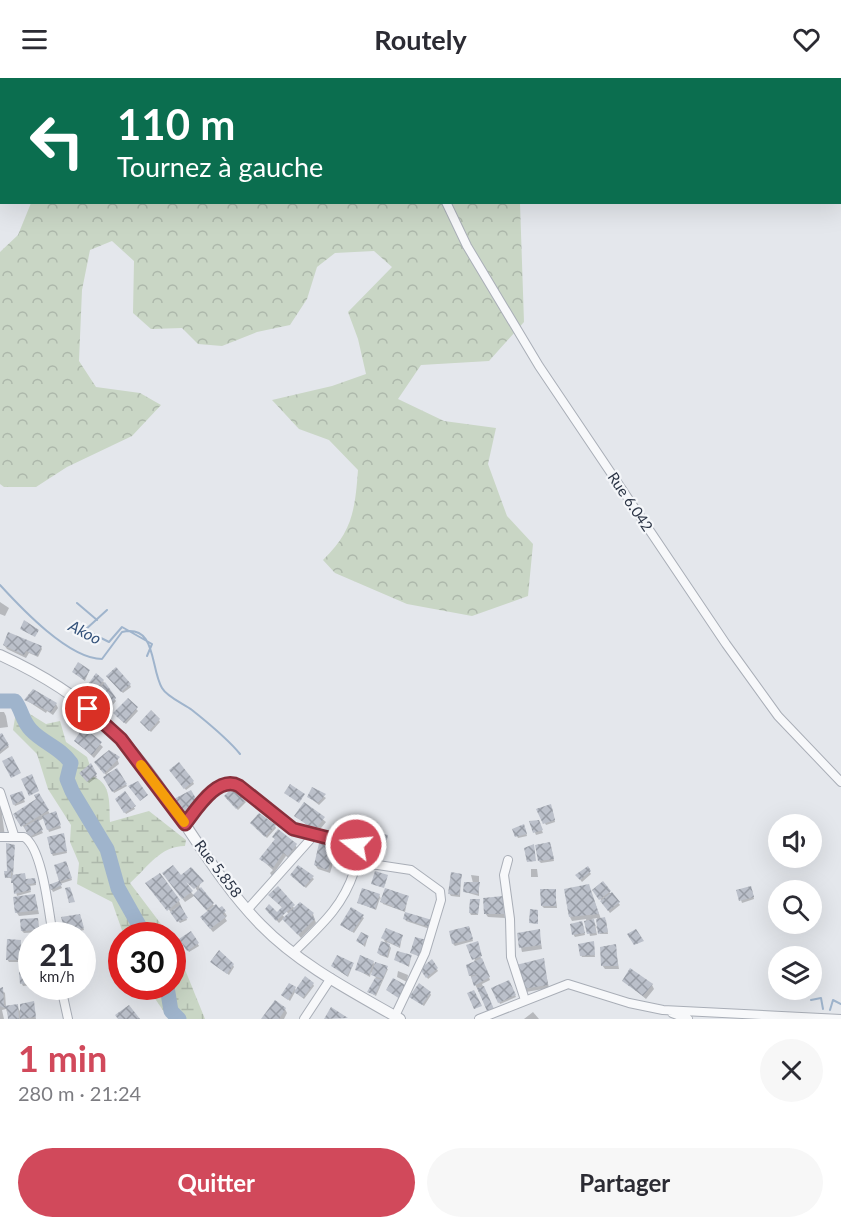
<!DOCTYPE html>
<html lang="fr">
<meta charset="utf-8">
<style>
:root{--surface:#fff;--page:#f7f7f7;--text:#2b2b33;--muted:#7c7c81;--accent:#d1495b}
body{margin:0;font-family:Lato,sans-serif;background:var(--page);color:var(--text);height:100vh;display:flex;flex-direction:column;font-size:22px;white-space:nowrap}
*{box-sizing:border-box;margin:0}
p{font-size:20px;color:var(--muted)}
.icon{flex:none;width:33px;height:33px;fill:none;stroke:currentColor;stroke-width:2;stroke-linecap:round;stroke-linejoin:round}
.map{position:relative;height:941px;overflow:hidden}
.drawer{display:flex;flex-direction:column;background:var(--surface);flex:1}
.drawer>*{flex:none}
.banner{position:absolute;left:0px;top:0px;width:842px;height:126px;box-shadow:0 6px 24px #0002;background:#0b6e4f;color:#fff;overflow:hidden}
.fabs{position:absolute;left:768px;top:736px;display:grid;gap:12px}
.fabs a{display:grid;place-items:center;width:54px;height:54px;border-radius:50%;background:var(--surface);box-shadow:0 6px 24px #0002;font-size:30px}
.speed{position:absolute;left:18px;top:844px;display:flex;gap:12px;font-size:30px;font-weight:700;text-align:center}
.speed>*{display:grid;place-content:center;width:78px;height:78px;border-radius:50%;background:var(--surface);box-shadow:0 6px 24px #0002;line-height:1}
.speed small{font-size:15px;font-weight:400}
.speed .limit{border:9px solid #d22;background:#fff;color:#111}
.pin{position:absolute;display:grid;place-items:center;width:51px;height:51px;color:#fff;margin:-26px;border:3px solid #fff;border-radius:50%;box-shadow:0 2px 6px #0007}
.me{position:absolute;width:66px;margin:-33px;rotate:286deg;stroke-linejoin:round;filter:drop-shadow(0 0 4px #0008)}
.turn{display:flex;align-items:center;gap:21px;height:126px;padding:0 18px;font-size:27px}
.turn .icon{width:78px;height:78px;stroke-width:2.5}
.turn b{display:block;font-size:42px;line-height:51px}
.round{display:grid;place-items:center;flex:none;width:63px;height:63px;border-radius:32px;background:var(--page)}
.head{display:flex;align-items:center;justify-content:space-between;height:102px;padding:0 18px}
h1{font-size:36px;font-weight:700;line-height:45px;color:var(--accent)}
.button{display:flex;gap:12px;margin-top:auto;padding:12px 18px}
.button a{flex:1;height:69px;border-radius:36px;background:var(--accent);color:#fff;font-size:24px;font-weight:700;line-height:69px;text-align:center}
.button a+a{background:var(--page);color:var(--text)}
header{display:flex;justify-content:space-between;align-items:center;height:78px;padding:0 18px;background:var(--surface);font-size:27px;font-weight:700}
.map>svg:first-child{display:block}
.forest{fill:url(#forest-crowns)}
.wetland{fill:url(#wetland-marsh)}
.shadow{fill:#0003;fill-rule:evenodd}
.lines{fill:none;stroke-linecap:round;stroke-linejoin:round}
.stream{stroke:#9fb4cc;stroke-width:2}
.river{stroke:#9fb4cc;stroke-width:15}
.building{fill:url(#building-cross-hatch)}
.minor-casing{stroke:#a9aeb7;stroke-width:10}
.tertiary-casing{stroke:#a9aeb7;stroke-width:12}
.minor{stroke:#f7f8fa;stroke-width:8}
.tertiary{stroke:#f7f8fa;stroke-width:10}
.route-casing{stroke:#882f3b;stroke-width:15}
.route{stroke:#d1495b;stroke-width:10}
.slow{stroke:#f59e0b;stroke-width:10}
.labels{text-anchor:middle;stroke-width:4.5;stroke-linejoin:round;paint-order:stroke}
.street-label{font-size:15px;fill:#2b3445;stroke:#f4f6f9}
.water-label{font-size:16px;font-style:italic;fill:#34527a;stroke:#f4f6f9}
</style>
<header><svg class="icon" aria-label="menu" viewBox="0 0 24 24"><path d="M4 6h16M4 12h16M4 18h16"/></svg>Routely<svg class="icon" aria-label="heart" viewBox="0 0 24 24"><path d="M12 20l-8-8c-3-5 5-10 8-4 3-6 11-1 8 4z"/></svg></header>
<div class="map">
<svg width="841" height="941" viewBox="0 0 841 941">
<defs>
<pattern id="forest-crowns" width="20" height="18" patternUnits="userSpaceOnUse" patternTransform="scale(1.5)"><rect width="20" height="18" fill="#c9d6c5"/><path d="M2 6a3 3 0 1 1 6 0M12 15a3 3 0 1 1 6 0" fill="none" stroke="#adb8ab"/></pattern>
<pattern id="wetland-marsh" width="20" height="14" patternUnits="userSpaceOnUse" patternTransform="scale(1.5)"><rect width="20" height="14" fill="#c9d6c5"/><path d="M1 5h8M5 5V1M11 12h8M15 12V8" fill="none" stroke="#adb8ab"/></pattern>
<pattern id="building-cross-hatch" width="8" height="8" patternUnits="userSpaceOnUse" patternTransform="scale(1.5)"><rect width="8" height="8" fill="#bbc0ca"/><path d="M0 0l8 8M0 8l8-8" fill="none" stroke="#989da6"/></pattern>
</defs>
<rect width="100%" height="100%" fill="#e4e7ec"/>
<path class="forest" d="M98,0H525L526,1L98,2Z
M31,125H520L524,244L489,283L421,287L398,321L444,343L496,350L488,386L507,438L533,466L528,518L472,538L407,526L335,495L323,482C353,453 355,431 358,392L329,362L299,351L272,322L332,308L366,296L358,261L348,234L392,189L374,173L335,175L317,189L307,221L290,247L257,254L222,268L198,266L182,250L151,251L133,235L134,183L112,163L90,172L82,212L79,283L96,309L140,315L161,327L132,358L67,389L36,409H4L0,406V174L18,157Z"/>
<path class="wetland" d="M17,628L46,646L60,643L66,664L87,679L94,699C112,706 109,728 110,744L149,733L186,762L185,768C160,768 148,789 130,805L170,858H124L112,824L77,806L79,785L70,764L71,747L48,711L37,676L13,652Z
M173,862L205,941H169L147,909H172Z"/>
<path class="shadow" d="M0,73L2,74V91L0,89Z
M0,524L9,530L5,538L0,536Z
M4,567L41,569L42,571L38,579L29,575L26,580L7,571Z
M89,593L85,603L73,594Z
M109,601L130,607L131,609L123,615Z
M103,603L116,623L107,634L93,620L91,622L85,617Z
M26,622L56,626L58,630L53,637L47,633L46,635Z
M128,622L138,633L126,646L116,638Z
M0,634H4L6,638L8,649L0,650Z
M159,642L160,644L151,654L143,646Z
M90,651V657L103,669L94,680L76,663Z
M1,657L9,669L0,676V658Z
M117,680L119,686L106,696L117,692L127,708L114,715L105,699L107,698L97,687Z
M91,688L97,699L89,705L82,697Z
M171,692L193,704L194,706L186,712Z
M313,711L326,720L319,727L309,719Z
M21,715L25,724L15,728L14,726Z
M125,715L135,731L126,736L117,721Z
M40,720L50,736L57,737L61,750L49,754L44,740L37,744L43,755L31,760L15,736Z
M227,721L244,722L246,724L238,732Z
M0,723L4,735L2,736L5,759L0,760Z
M304,726L326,744L317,755L296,738Z
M552,730L555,744L546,747L538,732Z
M531,745L539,746L543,755L536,757Z
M253,747L275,748L276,750L267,760Z
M525,750L527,758L518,760L514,751Z
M387,758L386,771L376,769L374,767Z
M64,759L67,775L53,778L52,776Z
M274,760L295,767L298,771L290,781L286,778L274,795L277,797L274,801L270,795L273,792L261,781L276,763Z
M336,766L338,770L353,775V787L335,779L330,795L318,791L315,787Z
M14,768L13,798L36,804V807L29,808L31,814L17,818L13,801L6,799Z
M551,768L554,783L541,785L539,783Z
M67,787L72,802L60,806L62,810L53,814L50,808L61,803L56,788Z
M173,789L194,818L185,824L166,799Z
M298,789L314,801L306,810L293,799Z
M587,790L591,796L582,804L579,800Z
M531,791H537L538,799H531Z
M160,797L179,823L187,842L180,845L150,809Z
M461,797L460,819L451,818L449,815Z
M471,797L479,798V818L465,814L473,805Z
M202,802L199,809L215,829L219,832L222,830L227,838L225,840L227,843L213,854L204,843L208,834L196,819L198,814L192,804Z
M603,806L620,827L610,835L594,812Z
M590,811L601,841L606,842L608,856H600L595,847L597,857L590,858L586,841L572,843L570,839ZM597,840L599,851H598L592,841Z
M752,812L754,821L742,825L741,822Z
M386,813L408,819L405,834L383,826L380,820L376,832L359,825L379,817L382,823Z
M555,813L557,830H544L542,828Z
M35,818L39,836L19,838L17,835Z
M271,819L295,830L300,826L313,836L316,845L301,860L284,840L279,845L268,833L276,836L279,833L285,840L289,836Z
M502,820L505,840L488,839L485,835Z
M479,822L478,837H471L470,835Z
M352,831L364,840L354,855L341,847Z
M63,840H81L84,852L68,856Z
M38,841L39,854L24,855L22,853Z
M405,841L431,843L430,851L406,843Z
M583,847L585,857L575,859L573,856Z
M470,852L473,863L455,868L453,866Z
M539,852L542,871L522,874L518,856Z
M191,855L199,868L189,874L181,862Z
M402,858L400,870L387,864L391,870L388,880L380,877L378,875L386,866L383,860Z
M368,859L365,869L358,863Z
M20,863L21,868H32L30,884L21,875V884H9L7,881Z
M593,865L595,879H582L581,877Z
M479,867L481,881L490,902L482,906L494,933L490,935L470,897Z
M615,868L619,891H605L602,887Z
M411,879L409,889L396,881Z
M543,882L549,910L526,914L524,910Z
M432,883L438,893L428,901L422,891Z
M212,884L233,887L234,889L229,897Z
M373,884L375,888L388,891L376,918L369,914L376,900L371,894L370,899L356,891Z
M353,887L348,899L333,888Z
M398,893L408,897L407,904L397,899Z
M32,895V907L23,908L22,906Z
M624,903L652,907L654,911L646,921Z
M509,904L516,919L500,926L493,911Z
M313,906L314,908L304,921L295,914L290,923L283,917L295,910L296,913Z
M0,911L5,915L6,929L17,928L21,935L33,925L36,941H9L6,931L2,932L4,941H0Z
M430,915L431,917L424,928L411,919Z
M285,931L287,935L284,941H263Z
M533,934L539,941H524Z"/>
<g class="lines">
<path class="stream" d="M0,507C22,531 69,581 102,581L122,554C157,546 150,590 162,610C167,619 184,626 192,632C209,646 226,659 240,676
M77,525L97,542
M107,532L85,552L109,564L122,549L152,566L147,578
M811,922L821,920L823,931
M830,932L833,922L841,926"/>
<path class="river" d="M0,623H15C22,632 22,643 31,652C43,665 61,670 71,685L67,701L72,713L107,771L118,810L145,858
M167,909L171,933L179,941"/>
</g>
<path class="building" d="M24,542L39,552L35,559L20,551Z
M8,554L42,568L37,578L26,573L24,577L3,567Z
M78,584L90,592L84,602L72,594Z
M116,589L131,606L121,614L106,598Z
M96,595L104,602L89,621L82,615Z
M105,604L116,620L105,633L92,619Z
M33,611L57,625L51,634L24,622Z
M128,620L138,629L124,645L113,635Z
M151,632L160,641L149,653L140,644Z
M86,645L91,650L88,653L102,664L92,677L74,663Z
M2,655L9,667L0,673V656Z
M109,672L120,679L104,696L94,684Z
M12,678L21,695L11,700L2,683Z
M179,684L194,703L184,711L169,692Z
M91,685L97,696L87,704L79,695Z
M117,690L127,706L112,714L103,699Z
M32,696L39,713L29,718L21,701Z
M138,703L148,717L140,723L128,708Z
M290,706L305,716L299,725L284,715Z
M233,709L246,721L236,731L224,718Z
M312,709L326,716L318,725L307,719Z
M191,712L198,724L187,738L174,721Z
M22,713L25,721L13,727L10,717Z
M125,713L136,728L124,735L115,721Z
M39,715L49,732L21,749L13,736L36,721L34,717Z
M304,724L325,739L315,752L294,738Z
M551,726L555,742L543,746L536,731Z
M56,733L61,747L47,752L42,738Z
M259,735L276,747L265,759L250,745Z
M38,741L43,752L29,759L24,749Z
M539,742L543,752L533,755L529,743Z
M524,746L527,756L515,759L512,751Z
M278,751L297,766L288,778L283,775L273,790L259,781L275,761L272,759Z
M356,754L369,759L366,768L353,764Z
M376,754L388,757L385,770L373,767Z
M64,755L67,773L51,776L47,759Z
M320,761L337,765L328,792L314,787Z
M550,764L554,781L538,783L535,767Z
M6,765L15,767L13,796L11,793V799L5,800L4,793H7Z
M534,766L536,783L527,784L524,770Z
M338,768L354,774L352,786L334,780Z
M66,783L72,800L60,803L62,807L51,812L48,807L59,803L54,787Z
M173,787L181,797L191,789L204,803L194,811L186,804L193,813L182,821L162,795Z
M298,787L314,798L304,809L290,797Z
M588,788L591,793L580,802L575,797Z
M375,793L388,797L384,810L371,806Z
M451,794L462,796L459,817L448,816Z
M25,795L26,801L35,800L36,805L24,807H30L31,812L14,816L13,805H11L12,797Z
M160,795L180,822L167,833L145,805Z
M603,803L611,813L599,822L592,812Z
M464,804H480L478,816L463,814Z
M589,806L599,836L569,839L564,811Z
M278,808L295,827L276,843L265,831L269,826L277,834L282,829L268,817Z
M751,808L754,819L739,823L736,812Z
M70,809L75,824L69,825L65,810Z
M201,809L214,825L206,832L193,817Z
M362,810L380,816L375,831L357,825Z
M385,810L409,818L404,833L392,829L395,820L392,828L380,824Z
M540,811H556V828H541Z
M612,814L620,824L608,833L600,823Z
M35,816L38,832L15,835L13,819Z
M503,818L504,836H484L483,820Z
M470,821H480L478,836L469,835Z
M300,824L314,835L312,837L315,841L298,857L282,841Z
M216,826L219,830L222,828L226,833L223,836L226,839L210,851L200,839Z
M180,827L188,840L177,844L170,834Z
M351,829L364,837L352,854L340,847Z
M530,831L538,832V846L529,845Z
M405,834L432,842L429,849L403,841Z
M80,836L84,850L65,854L61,839Z
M605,839L608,854L598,856L596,841Z
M38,840L39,852L21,853L20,841Z
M594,841L596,855L587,856L584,843Z
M582,843L585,855L572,857L570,846Z
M469,848L473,861L452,866L449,853Z
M386,850L403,857L399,869L381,860Z
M540,851L541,867L519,870L517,855Z
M636,851L644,863L634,867L627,856Z
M191,853L199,865L187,873L179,861Z
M361,854L369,858L363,867L356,863Z
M415,859L427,862L421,879L410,875Z
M7,861L21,862L20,882H6Z
M381,863L390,866L387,879L377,875Z
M478,863L482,878L472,882L466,867Z
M594,863L595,877L580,878L578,866Z
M22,866L32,867L30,883L22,879Z
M616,866L618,888H601L600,869Z
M219,872L234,886L227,896L210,884Z
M397,873L412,877L408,888L394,882Z
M337,877L354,885L347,898L331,888Z
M360,877L374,883L369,897L355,892Z
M482,880L490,899L474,908L471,899L479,896L469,898L466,887Z
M544,880L548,907L522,911L516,887Z
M432,881L438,890L426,900L420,891Z
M375,884L388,888L383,901L371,897Z
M630,890L653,906L643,918L622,903Z
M32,893V905L20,906L19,894Z
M305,898L314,905L303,920L294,914Z
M375,900L382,902L375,917L367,914Z
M393,900L407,908L400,921L386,912Z
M509,902L516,917L498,925L491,910Z
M289,905L296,909L288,922L281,917Z
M419,905L431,914L422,927L409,919Z
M484,908L494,931L487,933L477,910Z
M3,909L4,928L18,926L19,941H8L7,931L0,928V910Z
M474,912L482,928L474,931L467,915Z
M275,922L286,930L279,941H261Z
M34,923L36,939L20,941V926Z
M129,927L140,941H118L115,937Z
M331,929L348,940L324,941Z"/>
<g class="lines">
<g class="minor-casing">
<path id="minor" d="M410,0V2
M446,124L467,168L539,288L726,566L778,638L841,704
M0,714L14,757
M185,746C196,733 219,696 239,708L293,751L355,767C362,775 358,784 354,794C342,830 320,848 293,875
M0,759H24C43,770 49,837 53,858
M508,782L504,797L510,841L511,879L525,922
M358,784L411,792L440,813L441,822L425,875L395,938
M248,831L316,755
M61,909L68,941
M672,935L688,941
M304,941L331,900
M479,941L568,906L629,925L663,932L841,941"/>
</g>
<g class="tertiary-casing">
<path id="tertiary" d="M0,577C37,594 77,618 106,646C168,704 202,787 261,847C300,887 353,914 400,941"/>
</g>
<use href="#minor" class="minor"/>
<use href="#tertiary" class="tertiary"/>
</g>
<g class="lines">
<g class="route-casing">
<path id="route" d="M88,631L121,661L185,746C196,732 218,696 239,708L293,751L356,767"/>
</g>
<use href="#route" class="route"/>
<path class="slow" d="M141,687L184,744"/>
</g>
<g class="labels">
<g class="street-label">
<text transform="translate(630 424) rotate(56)" y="5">Rue 6.042</text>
<text transform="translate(218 791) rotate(53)" y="5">Rue 5.858</text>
</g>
<g class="water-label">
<text transform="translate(85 554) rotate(27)" y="6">Akoo</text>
</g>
</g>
</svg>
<div class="fabs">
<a><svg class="icon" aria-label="sound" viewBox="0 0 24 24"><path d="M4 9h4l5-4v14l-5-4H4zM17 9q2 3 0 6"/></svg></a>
<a><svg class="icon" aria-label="search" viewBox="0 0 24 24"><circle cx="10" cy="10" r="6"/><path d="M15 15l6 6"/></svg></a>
<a><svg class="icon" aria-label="layers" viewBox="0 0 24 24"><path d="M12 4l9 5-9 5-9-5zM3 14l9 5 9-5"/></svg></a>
</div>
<div class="speed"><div>21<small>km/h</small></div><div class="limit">30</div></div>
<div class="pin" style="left:88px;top:631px;background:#d93025"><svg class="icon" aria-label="arrive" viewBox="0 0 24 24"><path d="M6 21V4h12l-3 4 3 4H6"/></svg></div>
<svg class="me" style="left:356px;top:767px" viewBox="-20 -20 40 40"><circle r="17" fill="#d1495b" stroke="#fff" stroke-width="3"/><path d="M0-11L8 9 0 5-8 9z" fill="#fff"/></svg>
<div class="banner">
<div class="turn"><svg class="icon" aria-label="left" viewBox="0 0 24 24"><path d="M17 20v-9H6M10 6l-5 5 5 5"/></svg><div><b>110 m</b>Tournez à gauche</div></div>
</div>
</div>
<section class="drawer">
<div class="head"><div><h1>1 min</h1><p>280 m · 21:24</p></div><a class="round"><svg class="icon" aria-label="close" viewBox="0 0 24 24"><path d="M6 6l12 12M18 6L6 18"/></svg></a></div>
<div class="button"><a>Quitter</a><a>Partager</a></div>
</section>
